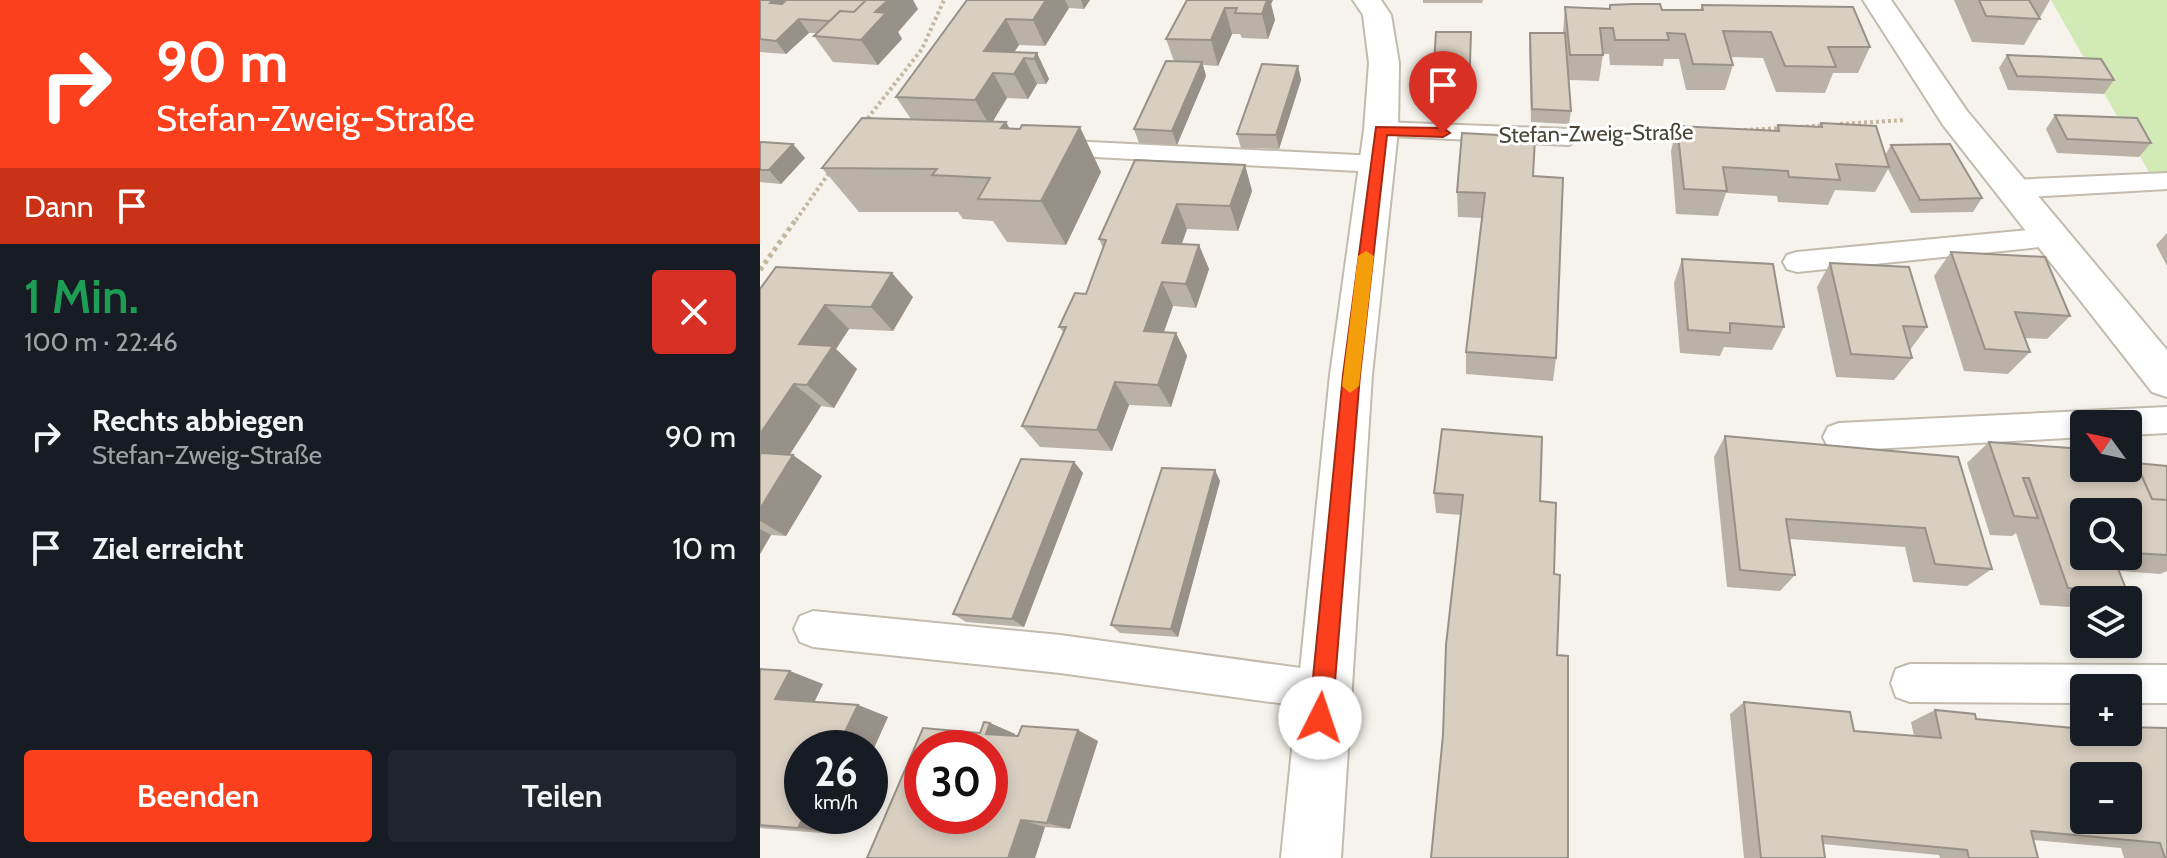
<!DOCTYPE html>
<html lang="de">
<meta charset="utf-8">
<style>
:root{--surface:#171b24;--page:#20242c;--text:#f1f3f6;--muted:#9ea1a6;--accent:#fc3f1d}
body{margin:0;font-family:Cabin,sans-serif;background:var(--page);color:var(--text);height:100vh;display:flex;flex-direction:column;font-size:30px;white-space:nowrap}
*{box-sizing:border-box;margin:0}
p{font-size:26px;color:var(--muted)}
.icon{flex:none;width:44px;height:44px;fill:none;stroke:currentColor;stroke-width:2;stroke-linecap:round;stroke-linejoin:round}
.map{position:relative;flex:1;overflow:hidden}
.sheet{display:flex;flex-direction:column;background:var(--surface);width:760px}
.sheet>*{flex:none}
.top-card{background:#fc3f1d;color:#fff;overflow:hidden}
.needle{width:52px;rotate:303deg}
.tools{position:absolute;left:1310px;top:410px;display:grid;gap:16px}
.tools a{display:grid;place-items:center;width:72px;height:72px;border-radius:8px;background:var(--surface);box-shadow:0 4px 12px #0003;font-size:40px}
.speed{position:absolute;left:24px;top:730px;display:flex;gap:16px;font-size:40px;font-weight:700;text-align:center}
.speed>*{display:grid;place-content:center;width:104px;height:104px;border-radius:50%;background:var(--surface);box-shadow:0 4px 12px #0003;line-height:1}
.speed small{font-size:20px;font-weight:400}
.speed .limit{border:12px solid #d22;background:#fff;color:#111}
.pin{position:absolute;display:grid;place-items:center;width:68px;height:68px;color:#fff;margin:-82px -34px;border-radius:50% 50% 50% 0;rotate:-45deg;box-shadow:0 0 8px #0007}
.pin .icon{rotate:45deg}
.me{position:absolute;width:88px;margin:-44px;rotate:4deg;stroke-linejoin:round;filter:drop-shadow(0 0 6px #0008)}
.turn{display:flex;align-items:center;gap:28px;height:168px;padding:0 24px;font-size:36px}
.turn .icon{width:104px;height:104px;stroke-width:2.5}
.turn b{display:block;font-size:56px;line-height:68px}
.then{display:flex;align-items:center;height:76px;padding:0 24px;background:#0003;gap:16px;font-size:30px}
.round{display:grid;place-items:center;flex:none;width:84px;height:84px;border-radius:8px;background:var(--page)}
.headline{display:flex;align-items:center;justify-content:space-between;height:136px;padding:0 24px}
h1{font-size:48px;font-weight:600;line-height:60px;color:#1e9e55}
.button{display:flex;gap:16px;margin-top:auto;padding:16px 24px}
.button a{flex:1;height:92px;border-radius:8px;background:var(--accent);color:#fff;font-size:32px;font-weight:600;line-height:92px;text-align:center}
.button a+a{background:var(--page);color:var(--text)}
ul{padding:0;list-style:none}
li{display:flex;align-items:center;gap:24px;height:112px;padding:0 24px}
li div{flex:1}
li b{display:block;font-size:30px}
li em{font-style:normal}
main{display:flex;flex:1;min-height:0}
.map>svg:first-child{display:block}
.green{fill:#d2eab5}
.lines{fill:none;stroke-linecap:round;stroke-linejoin:round}
.lane-casing{stroke:#c2bbae;stroke-width:4}
.street-casing{stroke:#c2bbae;stroke-width:4}
.path-far1{stroke:#c4b79f;stroke-width:4;stroke-dasharray:3 3;stroke-linecap:butt}
.path{stroke:#c4b79f;stroke-width:5;stroke-dasharray:4 4;stroke-linecap:butt}
.lane{fill:#fff;fill-rule:evenodd}
.street{fill:#fff;fill-rule:evenodd}
.wall{fill:#bab2a6;fill-rule:evenodd}
.shaded-wall{fill:#979187}
.building{fill:#d8cfc1;stroke:#979187;stroke-width:2;fill-rule:evenodd}
.route{fill:#fc3f1d;stroke:#a42913;stroke-width:2}
.slow{fill:#f59e0b}
.labels{text-anchor:middle;stroke-width:6;stroke-linejoin:round;paint-order:stroke}
.far-street-label{font-size:22px;fill:#4b4439;stroke:#fff}
</style>
<main>
<section class="sheet">
<div class="top-card">
<div class="turn"><svg class="icon" aria-label="right" viewBox="0 0 24 24"><path d="M7 20v-9h11M14 6l5 5-5 5"/></svg><div><b>90 m</b>Stefan-Zweig-Straße</div></div>
<div class="then">Dann<svg class="icon" aria-label="arrive" viewBox="0 0 24 24"><path d="M6 21V4h12l-3 4 3 4H6"/></svg></div>
</div>
<div class="headline"><div><h1>1 Min.</h1><p>100 m · 22:46</p></div><a class="round" style="background:#d93025;color:#fff"><svg class="icon" aria-label="close" viewBox="0 0 24 24"><path d="M6 6l12 12M18 6L6 18"/></svg></a></div>
<ul>
<li><svg class="icon" aria-label="right" viewBox="0 0 24 24"><path d="M7 20v-9h11M14 6l5 5-5 5"/></svg><div><b>Rechts abbiegen</b><p>Stefan-Zweig-Straße</p></div><em>90 m</em></li>
<li><svg class="icon" aria-label="arrive" viewBox="0 0 24 24"><path d="M6 21V4h12l-3 4 3 4H6"/></svg><div><b>Ziel erreicht</b></div><em>10 m</em></li>
</ul>
<div class="button"><a>Beenden</a><a>Teilen</a></div>
</section>
<div class="map">
<svg width="1407" height="858" viewBox="0 0 1407 858">
<rect width="100%" height="100%" fill="#f6f3ec"/>
<path class="green" d="M1291,0H1407V172H1389Z"/>
<g class="lines">
<g class="lane-casing">
<path id="lane" d="M621,122L809,129L821,137L809,145L612,135L609,130L612,125Z
M289,140L617,156L626,158L629,164L626,170L617,172L280,154L277,148L280,142Z
M1407,173V189L1252,198L1243,195L1239,189L1243,183L1252,180Z
M1290,228L1300,230L1303,237L1300,244L1290,246L1037,272L1027,269L1023,262L1027,255L1037,252Z
M1407,407V433L1368,435V424H1324V437L1079,451L1068,447L1063,437L1068,427L1079,423Z
M53,611L300,635L562,671L576,676L581,690L576,704L562,709L300,673L53,647L40,642L34,629L40,616Z
M1150,664L1407,665V703H1368V688H1324V703L1150,702L1136,697L1131,683L1136,669Z"/>
</g>
<g class="street-casing">
<path id="street" d="M593,0H621L631,15L639,63L638,130L612,375L581,858H521L570,375L604,130L609,63L603,15Z
M1103,0H1131L1207,111L1407,350V397L1392,392L1183,125Z"/>
</g>
<path class="path-far1" d="M104,123L162,49L184,0
M1080,124L1146,120
M1040,127L1066,125
M984,130L1022,128
M848,137L918,134
M36,220L71,170"/>
<path class="path" d="M0,270L37,218"/>
<use href="#lane" class="lane"/>
<use href="#street" class="street"/>
</g>
<path class="wall" d="M0,0L25,1L158,9L138,32L142,39L118,65L73,62L54,36L57,33H49L26,54L0,52Z
M207,0H330L324,9L309,8L285,46L259,45L254,52L277,53L289,79L286,84H277L268,99L247,98L233,121L341,172L306,245L247,242L233,221L203,219L198,212H99L62,168L151,119L136,97Z
M427,0H513L511,4L515,20L508,39L482,38L480,34H472L458,66L443,65L446,76L417,145L379,143L374,129L414,61L406,39Z
M663,0H723L722,3H663Z
M1194,0H1290L1264,45L1212,42Z
M942,5L1110,47L1098,73H1073L1065,93L1016,92L1003,58L970,57L973,65L965,90H926L919,59H904L903,66L850,65L849,54H843L839,81L809,80L811,111L809,124L771,122L769,47L770,33H803L805,7L940,10Z
M711,32L709,109L672,108V94Z
M1247,55L1354,80L1344,94L1248,90L1239,68Z
M538,66L541,80L519,149L481,148L477,134Z
M1295,115L1391,143L1379,157L1297,153L1286,129Z
M1061,123L1125,155L1131,145L1222,198L1213,212L1151,213L1128,169L1115,192L1075,190L1068,205L1018,202L1017,196L966,193L958,216L916,214L911,151L917,126L1016,131L1018,125L1059,127Z
M0,142L45,158L21,184L0,182Z
M485,165L492,191L478,231L427,229L422,244L439,245L449,269L436,308L413,306L404,332L416,333L427,356L411,407L369,405L352,451L280,447L262,426L304,333L299,327L326,294L343,248L339,239Z
M773,176L796,358L793,381L706,374V352L722,218L698,217L697,192Z
M1407,233V266L1396,245Z
M1191,252L1310,316L1287,339L1265,338L1270,352L1248,374L1204,371L1174,276Z
M922,259L1024,327L1012,350L964,347L960,356L920,353L914,283Z
M1070,263L1167,327L1150,350L1152,358L1134,380L1076,377L1057,287Z
M0,289L153,297L133,331L89,329L76,349L97,369L74,408L61,406L29,455L62,476L26,536L11,535L0,554Z
M965,436L1198,457L1232,569L1207,586L1153,582L1145,547L1030,539L1035,575L1020,591L967,587L954,457Z
M782,437L683,735L701,515L676,513L674,493Z
M1229,442L1376,463L1407,466V571L1400,574L1359,571L1368,594L1356,600H1324V608L1280,605L1256,533L1252,536L1230,535L1207,463ZM1368,512V556H1324Z
M314,462L323,473L264,627L206,622L193,614Z
M455,470L460,481L418,637L360,633L351,625Z
M0,669L63,684L54,702L98,705L128,717L74,834L0,828Z
M984,702L1094,731L1154,736L1151,722L1175,710L1216,719L1324,732H1368L1407,858H1364L1361,848L1273,840L1278,858H1180L1179,855L1063,844L1065,858H984L970,714Z
M230,723L255,734L254,736L338,741L310,829L285,827L275,858L220,733Z"/>
<path class="shaded-wall" d="M13,0H24L30,8L10,3Z
M125,0H153L158,9L138,32L142,39L118,65L101,40L102,24Z
M286,0H305L309,8L285,46L273,20Z
M321,0H330L324,9Z
M507,0H513L511,4L515,20L508,39L502,14Z
M465,8L472,34L458,66L451,40Z
M39,19L49,33L26,54L16,41Z
M246,19L259,45L240,73L224,51Z
M277,53L289,79L286,84L274,59Z
M264,58L277,84L268,99L254,74Z
M442,62L446,76L417,145L412,131Z
M538,66L541,80L519,149L516,135Z
M233,73L247,98L230,126L215,100Z
M246,122L271,166L241,128Z
M320,127L341,172L306,245L281,201Z
M33,144L45,158L21,184L9,170Z
M485,165L492,191L478,231L470,206Z
M417,204L427,229L413,267L402,243Z
M439,245L449,269L436,308L426,284Z
M132,273L153,297L133,331L111,307Z
M402,282L413,306L396,354L384,331Z
M65,305L89,329L76,349L97,369L74,408L47,385L39,344Z
M416,333L427,356L411,407L398,385Z
M355,382L369,405L352,451L337,430Z
M34,384L61,406L18,473L0,460V434Z
M33,455L62,476L26,536L0,521V509Z
M314,462L323,473L264,627L252,619Z
M455,470L460,481L418,637L411,629Z
M0,529L11,535L0,554Z
M30,671L63,684L50,711L15,699Z
M98,705L128,717L110,757V748H77Z
M230,723L255,734L251,744L226,734Z
M318,730L338,741L310,829L287,823Z
M44,816H83L74,834L38,828Z
M261,820L285,827L275,858H248Z"/>
<path class="building" d="M0,0H13L10,3L22,4L26,0H106L94,12L80,11L70,21L39,19L16,41L0,39Z
M106,0H128L115,12L126,13L101,40L54,36L80,11L94,12Z
M207,0H286L273,20L246,19L224,51L277,53L274,59L264,58L254,74L233,73L215,100L136,97Z
M427,0H507L502,14L475,13L477,8H465L451,40L406,39Z
M1219,0H1269L1280,19L1226,16Z
M874,4H900L902,10H943L942,5L1093,7L1110,47H1068L1076,67L1025,66L1011,32L963,31L973,65L933,64L925,34L907,33L909,40H855L853,28H840L843,55H810L805,7L850,9V5Z
M676,32H711L709,95L672,94Z
M770,33H805L811,111L772,109Z
M1247,55L1341,59L1354,80L1257,76Z
M406,61L442,62L412,131L374,129Z
M502,64L538,66L516,135L477,134Z
M1295,115L1377,118L1391,143L1307,139Z
M102,118L246,122L241,128L260,129L262,125L320,127L281,201L218,199L230,178L172,175L177,169L62,168Z
M1061,123L1116,126L1129,167L1076,164L1080,180L1029,177L1028,171L963,167L967,191L924,189L917,126L1019,131L1018,125L1062,127Z
M702,133L775,137L773,176L803,178L796,358L706,352L725,193L697,192Z
M0,142L33,144L9,170H0Z
M1190,144L1222,198L1160,200L1131,145Z
M375,160L485,165L470,206L417,204L402,243L439,245L426,284L402,282L384,331L416,333L398,385L355,382L337,430L262,426L306,327H299L315,293L326,294L346,240L339,239Z
M1191,252L1285,257L1310,316L1255,312L1270,352L1225,349Z
M922,259L1013,264L1024,327L970,323V333L928,330Z
M1070,263L1149,267L1167,327L1143,326L1152,358L1091,354Z
M16,267L132,273L111,307L65,305L39,344L73,346L47,385L34,384L0,434V289Z
M682,429L782,437L780,501L796,503L794,574L800,575L797,655L808,656V858H671L683,735L686,645L703,495L674,493Z
M965,436L1198,457L1232,569L1175,564L1165,528L1026,519L1035,575L980,570Z
M1229,442L1324,449V468H1368V452H1371L1392,499L1407,500V555L1372,553L1368,544V512H1324V556H1353L1368,594L1308,588L1269,478H1263L1278,518L1254,516Z
M0,453L33,455L0,509Z
M261,459L314,462L252,619L193,614Z
M1376,463L1407,466V500L1392,499Z
M402,468L455,470L411,629L351,625Z
M0,669L30,671L15,699L98,705L77,748H42V816H44L38,828L0,825Z
M984,702L1090,712L1094,731L1181,738L1175,710L1215,714L1216,719L1324,729V732H1368V727L1407,728V858H1405L1400,843L1271,831L1278,858H1209L1207,850L1062,836L1065,858H1001ZM1324,776H1368V820H1324Z
M224,722L230,723L226,734L258,736L262,726L318,730L287,823L261,820L248,858H107L163,728L220,733ZM162,748H230V816H162Z"/>
<path class="route" d="M616,127L683,128L690,133L683,137L627,135L600,375L572,718L568,726L560,730L552,726L549,718L583,375Z"/>
<path class="slow" d="M606,251L614,256L599,386L590,393L582,386L598,256Z"/>
<g class="labels">
<g class="far-street-label">
<text transform="translate(836 133) rotate(-1)" y="8">Stefan-Zweig-Straße</text>
</g>
</g>
</svg>
<div class="tools">
<a><svg class="needle" viewBox="-14 -14 28 28"><path d="M0-13l5 13h-10z" fill="#e53935"/><path d="M0 13l5-13h-10z" fill="#9ea1a6"/></svg></a>
<a><svg class="icon" aria-label="search" viewBox="0 0 24 24"><circle cx="10" cy="10" r="6"/><path d="M15 15l6 6"/></svg></a>
<a><svg class="icon" aria-label="layers" viewBox="0 0 24 24"><path d="M12 4l9 5-9 5-9-5zM3 14l9 5 9-5"/></svg></a>
<a>+</a>
<a>−</a>
</div>
<div class="speed"><div>26<small>km/h</small></div><div class="limit">30</div></div>
<div class="pin" style="left:683px;top:133px;background:#d93025"><svg class="icon" aria-label="arrive" viewBox="0 0 24 24"><path d="M6 21V4h12l-3 4 3 4H6"/></svg></div>
<svg class="me" style="left:560px;top:718px" viewBox="-20 -20 40 40"><circle r="19" fill="#fff"/><path d="M0-13L10 11 0 6-10 11z" fill="#fc3f1d"/></svg>
</div>
</main>
